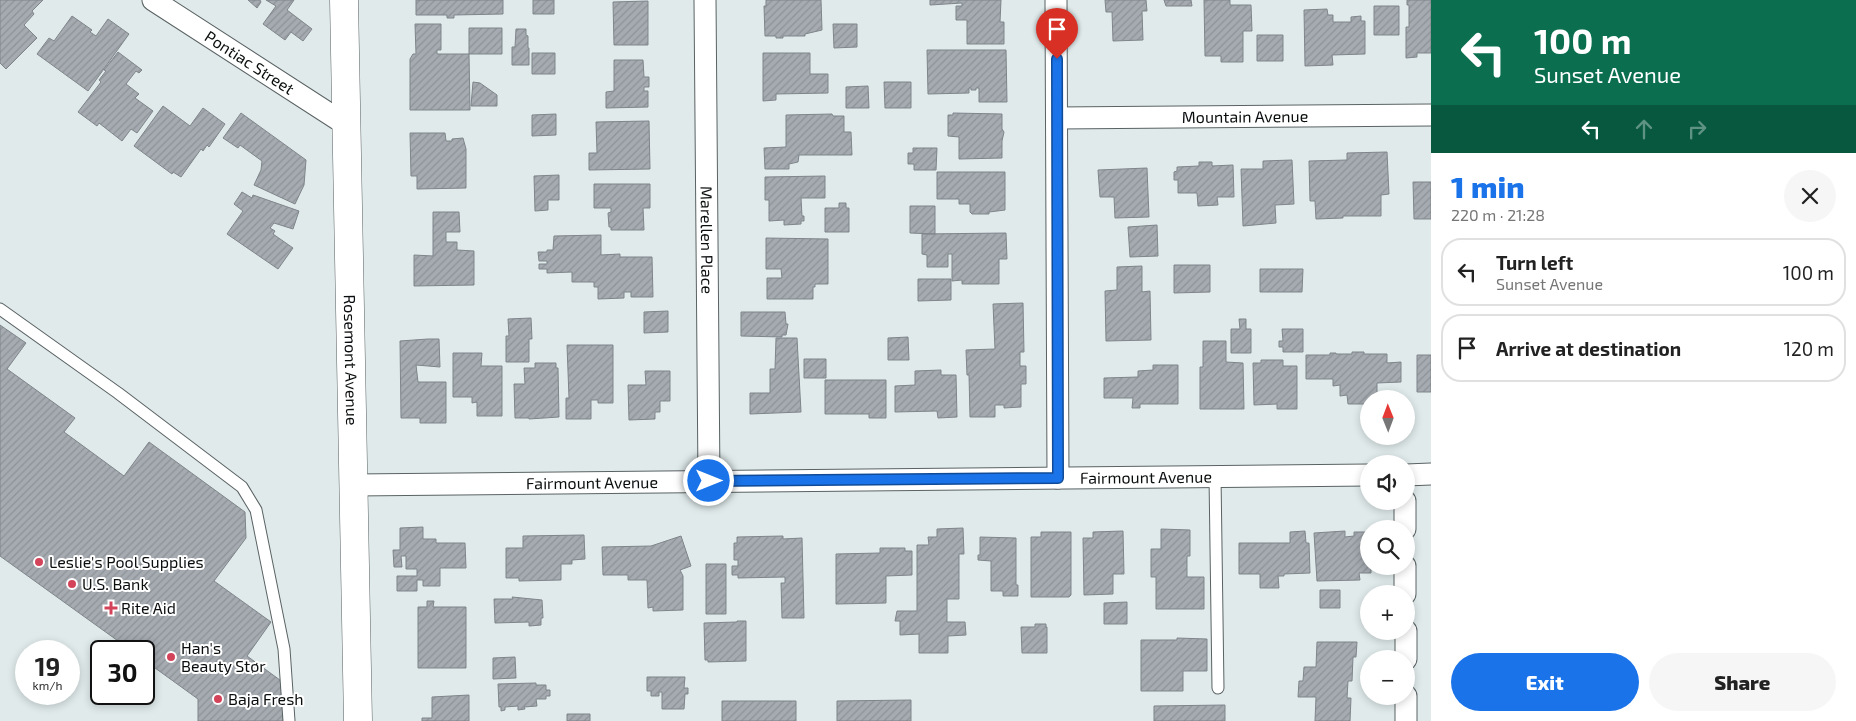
<!DOCTYPE html>
<meta charset="utf-8">
<style>
:root{--surface:#fff;--page:#f6f6f6;--text:#222;--muted:#767676;--line:#e0e0e0;--accent:#1a73e8}
body{margin:0;font-family:"Exo 2",sans-serif;background:var(--page);color:var(--text);height:100vh;display:flex;flex-direction:column;font-size:19px;white-space:nowrap}
*{box-sizing:border-box;margin:0}
p{font-size:16px;color:var(--muted)}
.icon{flex:none;width:28px;height:28px;fill:none;stroke:currentColor;stroke-width:2;stroke-linecap:round;stroke-linejoin:round}
.map{position:relative;flex:1;overflow:hidden}
.details{display:flex;flex-direction:column;background:var(--surface);width:425px}
.details>*{flex:none}
.hud{background:#0b6e4f;color:#fff;overflow:hidden}
.needle{width:32px;rotate:359deg}
.tools{position:absolute;left:1360px;top:390px;display:grid;gap:10px}
.tools a{display:grid;place-items:center;width:55px;height:55px;border-radius:50%;background:var(--surface);box-shadow:0 2px 8px #0003;font-size:25px}
.speed{position:absolute;left:15px;top:640px;display:flex;gap:10px;font-size:25px;font-weight:700;text-align:center}
.speed>*{display:grid;place-content:center;width:65px;height:65px;border-radius:50%;background:var(--surface);box-shadow:0 2px 8px #0003;line-height:1}
.speed small{font-size:12px;font-weight:400}
.speed .limit{border:2px solid #111;border-radius:8px;background:#fff;color:#111}
.pin{position:absolute;display:grid;place-items:center;width:42px;height:42px;color:#fff;margin:-51px -21px;border-radius:50% 50% 50% 0;rotate:-45deg;box-shadow:0 0 5px #0007}
.pin .icon{rotate:45deg}
.me{position:absolute;width:55px;margin:-28px;rotate:90deg;stroke-linejoin:round;filter:drop-shadow(0 0 4px #0008)}
.turn{display:flex;align-items:center;gap:18px;height:105px;padding:0 20px;font-size:22px}
.turn .icon{width:65px;height:65px;stroke-width:2.5}
.turn b{display:block;font-size:35px;line-height:42px}
.lanes{display:flex;align-items:center;height:48px;padding:0 20px;background:#0003;justify-content:center;gap:25px;direction:ltr}
.lanes .off{opacity:.35}
.round{display:grid;place-items:center;flex:none;width:52px;height:52px;border-radius:26px;background:var(--page)}
.summary{display:flex;align-items:center;justify-content:space-between;height:85px;padding:0 20px}
h1{font-size:30px;font-weight:800;line-height:38px;color:var(--accent)}
.primary-button{display:flex;gap:10px;margin-top:auto;padding:10px 20px}
.primary-button a{flex:1;height:58px;border-radius:30px;background:var(--accent);color:#fff;font-size:20px;font-weight:800;line-height:58px;text-align:center}
.primary-button a+a{background:var(--page);color:var(--text)}
ul{padding:0;list-style:none}
li{display:flex;align-items:center;gap:15px;height:68px;margin:0 10px 8px;padding:0 10px;border:2px solid var(--line);border-radius:20px}
li div{flex:1}
li b{display:block;font-size:19px}
li em{font-style:normal}
main{display:flex;flex:1;min-height:0}
.map>svg:first-child{display:block}
.building{fill:url(#building-hatch);stroke:#7f858a}
.lines{fill:none;stroke-linecap:round;stroke-linejoin:round}
.lane-casing{stroke:#5a6263;stroke-width:13}
.street-casing{stroke:#5a6263;stroke-width:23}
.secondary-casing{stroke:#5a6263;stroke-width:29}
.lane{stroke:#fff;stroke-width:11}
.street{stroke:#fff;stroke-width:21}
.secondary{stroke:#fff;stroke-width:28}
.route-casing{stroke:#114b97;stroke-width:12}
.route{stroke:#1a73e8;stroke-width:9}
.poi-dot{fill:#d34359;stroke:#fff;stroke-width:2}
.labels{text-anchor:middle;stroke-width:4;stroke-linejoin:round;paint-order:stroke}
.street-label{font-size:16px;fill:#0a0d0e;stroke:#fff}
.poi-label{font-size:16px;fill:#0a0d0e;stroke:#fff;text-anchor:start}
</style>
<main>
<div class="map">
<svg width="1431" height="721" viewBox="0 0 1431 721">
<defs>
<pattern id="building-hatch" width="6" height="6" patternUnits="userSpaceOnUse" patternTransform="scale(1.25)"><rect width="6" height="6" fill="#a5abb1"/><path d="M-1 1l2-2M0 6l6-6M5 7l2-2" fill="none" stroke="#8d9297"/></pattern>
</defs>
<rect width="100%" height="100%" fill="#e0eaeb"/>
<path class="building" d="M0,0H43L32,11L34,14L24,25L37,38L6,69L0,63Z
M248,0H260L261,2L257,8Z
M266,0H294L287,10L312,29L303,41L291,32L285,40L263,24L276,6Z
M416,0H503V14L454,15V18H447V15H416Z
M533,0H554V14H533Z
M766,0H821L822,30L805,34V36H783V38H776V36H765L764,6H766Z
M930,0H1001L1000,22H1004V44H967V20H956V6H962V3L930,5Z
M1105,0H1146L1147,11H1142L1143,40L1113,41L1112,12H1106Z
M1164,0H1191L1192,6H1166Z
M1204,0H1230V5H1251L1252,31H1243V62H1221V56H1205Z
M1407,0H1431V53H1417V57L1406,58V27H1409V5H1407Z
M648,1V45H614L613,2Z
M1374,6H1399V35H1374Z
M1327,9L1328,15H1333V22H1351V17L1361,16V21H1365V54L1332,55L1333,65L1305,66L1304,10Z
M72,16L92,30L90,32L96,36L108,19L129,34L88,91L37,54L49,38L54,41Z
M415,24H441V50H437V54H469L470,110H410V59L413,54H416Z
M833,24H857V47L834,48Z
M469,28H502V54H469Z
M516,29H526V35L528,36V48H529V65H512V47H515Z
M1257,35H1283V61H1257Z
M927,50H1006L1007,102H979V88H976V90H971V88H969V93L928,94Z
M118,52L142,70L139,73L136,71L126,84L139,94L135,98L153,111L137,133L131,129L122,141L99,123L97,126L78,112L101,82L99,80L106,71L104,70Z
M532,53H555V74H532Z
M763,53H810V74H828V93L776,94V100L763,101Z
M614,60H643L644,77H649V87H644V91H648V107L606,108V92L614,91Z
M473,82L480,83L497,95V106H471Z
M884,82H911V108H885Z
M868,86L869,108H846V87Z
M163,106L190,126L203,108L225,124L209,147L207,145L203,151L201,149L181,177L173,172L172,174L134,146Z
M241,113L306,160L304,185L295,204L254,185L261,170L262,161L240,145L238,148L223,138Z
M953,113L1002,114V129L1004,132L1002,141V158L959,159V137L948,136V115H953Z
M556,114V135L532,136V115Z
M832,114L833,116H844V132H851L852,155H799L798,162L789,164V169H765L764,148L786,147V115Z
M649,121L650,169L589,170V153H597L596,122Z
M410,133H445L446,141H452V139L463,138L466,149V188L417,189V176H411Z
M913,148H937L936,170H914V164H908V153H913Z
M1387,152L1389,194L1381,195V216H1343V218L1316,219L1315,201H1310L1309,161L1347,160V153Z
M1292,160L1294,204L1275,205L1276,223L1243,226L1241,169H1263V161Z
M1199,162H1212V166L1233,165L1234,197H1217L1218,205L1198,206L1197,193H1178V180H1174V172L1177,171V167L1199,166Z
M1147,168L1149,217L1115,218L1114,197H1100L1098,170Z
M937,172H1005V210L989,212V214H972L970,212V204H959V199H937Z
M559,175V200H548V210L535,211L534,176Z
M825,176V198H801L802,216H804V221H801V224L784,225V220L769,221V200H765V177Z
M1413,182H1431V219H1414Z
M594,184H650V208H643L644,230H611V227H609L608,213L611,212V208H594Z
M242,192L252,198L253,195L299,211L293,229L274,223L270,228L275,231L273,234L293,248L278,269L227,234L243,211L234,204Z
M839,203H846V208H849V232H825V208H839Z
M910,206H935V234L910,233Z
M433,212H459L460,232H446V242H457V250L474,251V285L414,286V255L433,256Z
M1157,225L1158,256L1130,257L1128,227Z
M1006,233L1007,259H999V284H962V280L952,281V254H948V267H927V255L922,254V234Z
M601,235V255L620,254V257H652L653,297H631V292H624V298L598,299V287H594V282H572V272L547,273V269H539V264H547V261H539L538,252H547V250H553L554,236Z
M766,238L828,239V284H815V287H813V299H767V278H782L781,269H766Z
M1174,265H1210V292L1174,293Z
M1142,266V292L1150,291L1151,340L1106,341L1105,291L1117,290V267Z
M1260,269H1303L1302,292H1260Z
M918,279H951V300L918,301Z
M1023,303L1024,352H1020V366H1026V384H1021V407L1004,408V405H995V417H970L969,375H967L966,350L995,349L993,304Z
M668,311V332L644,333V312Z
M741,312H785L786,324H788L786,335H782V337L741,336Z
M531,318L532,339H529V362H506V336H509L508,319Z
M1239,319H1246V329H1251V353H1231V329H1240Z
M0,325L26,343L7,369L75,418L64,432L124,476L149,442L245,512L246,538L214,581L271,622L247,656L284,683V721H198V699L144,660V651H132L0,556Z
M1282,329H1303V352H1283V347H1279V341H1283Z
M908,337L909,360H888V338Z
M776,338H797L801,412L750,414V393H770V369H775Z
M428,339H439L440,367L416,365L418,382H446V423H420V418H401L400,341Z
M1203,341H1226V362L1243,363L1244,409H1200V367H1203Z
M567,345H613V403H598V400H591V419H566V398H569Z
M1352,352H1364V354H1387V363L1401,362V382L1377,383V399H1369V404H1348L1347,395L1340,396V385L1333,386V379H1306V355H1330V353H1336V354H1352Z
M453,353H482L481,366H502V416H477V402L472,403V397H453Z
M1417,355H1431V392H1417Z
M804,359H826V378H804Z
M1261,360H1283V366H1297V409H1277V404L1254,405L1253,363H1261Z
M535,363H556V368H558L559,417L529,419V418H515L514,384H525L524,368H535Z
M1153,365H1178V404H1140V408H1132L1133,398H1104V378L1138,377V371L1153,370Z
M941,370V375H956L957,417L938,418L937,411L895,412V386L915,385V371Z
M645,371H670V401H660V412H655V419L629,420L628,385H646Z
M825,380H886V418H869V414H825Z
M423,527V539H436V543H465L466,568H440V586H423V580H417V591H397V576H417V569H406V556H401L402,567H394L393,550H400V528Z
M963,528L964,554H959V599H947V622H965L966,635L948,636V653H919V634L900,635V621H895L897,611H917V545H929L928,537H937V529Z
M1161,529L1190,530V556H1187V577H1204V609H1156V577H1151V549H1161Z
M1123,531L1124,574H1113V594L1084,595L1083,538H1093V532Z
M1305,531L1306,543H1309L1310,573L1284,574V576H1278L1279,588H1260V574H1239V543H1290V532Z
M1345,531V537L1354,536V532H1369V566H1371V573H1359L1360,580L1317,581L1314,533Z
M1041,532H1071V595L1069,597H1031V537H1041Z
M584,535L585,559L572,560V564H561V580L519,581V578H506V548H523V536Z
M681,536L691,566L680,570L683,576V610L653,611V607L648,608L647,580H628V575H603L602,547L651,546Z
M783,536V539L802,538L804,618H782L781,583H785V577L738,578V575H732V566H738V560H734V543H737V537Z
M980,537L1016,538V585H1018V596H1003V591H991V561L978,560V555H980Z
M880,548H905V551H912V575L886,576V603L836,604V554L880,553Z
M706,564H726V614H706Z
M1320,590H1340V608H1320Z
M512,597L542,600L543,618H541V625L529,626V622L495,623L494,599H513Z
M427,601H434L433,607H466V668H418V607H427Z
M1127,602V624H1104V603Z
M737,621H746V661L708,662V660H705L704,623L737,622Z
M1035,624H1046V627H1047V653H1022L1021,627H1035Z
M1177,638L1207,639V671H1183V691H1141V640H1177Z
M1317,642H1357L1356,657H1353L1352,681H1348L1347,698H1351L1350,721H1315L1316,697H1298L1299,681H1303L1304,667H1316Z
M515,657L516,678L493,679V658Z
M647,677H685L684,688H688V694H685L684,709H662V692H659V696H651V691H647Z
M536,683V685H546V690H550V696H546V699H536L537,706L524,707L525,709L518,710V706L505,707V710L501,711V707H499L498,684Z
M469,695V721H422V718H432V697Z
M911,700V721H837V701Z
M722,701H796V721H722Z
M1225,705V721H1154V706Z
M567,714H590V721H567Z"/>
<g class="lines">
<g class="lane-casing">
<path id="lane" d="M0,309L118,393L242,487L256,510L284,649L289,721
M1215,476L1218,688"/>
</g>
<g class="street-casing">
<g id="street">
<path id="s1" d="M153,0L345,124"/>
<path id="s2" d="M705,0L709,481"/>
<path d="M1056,0L1058,478"/>
<path id="s3" d="M1057,118L1431,115"/>
<path d="M1406,475L1431,474"/>
<path id="s4" d="M354,485L1369,475"/>
<path d="M1405,501V529"/>
<path d="M1405,566V594"/>
<path d="M1406,631V659"/>
<path d="M1406,696V721"/>
</g>
</g>
<g class="secondary-casing">
<g id="secondary">
<path id="s5" d="M344,0L358,721"/>
</g>
</g>
<use href="#lane" class="lane"/>
<use href="#street" class="street"/>
<use href="#secondary" class="secondary"/>
</g>
<g class="lines">
<g class="route-casing">
<path id="route" d="M709,481L1058,478L1057,59"/>
</g>
<use href="#route" class="route"/>
</g>
<g class="poi-dot">
<circle cx="39" cy="562" r="5"/>
<circle cx="72" cy="584" r="5"/>
<path d="M108.5 600.5h5v5h5v5h-5v5h-5v-5h-5v-5h5z"/>
<circle cx="171" cy="657" r="5"/>
<circle cx="218" cy="699" r="5"/>
</g>
<g class="labels">
<g class="street-label">
<text dy="6" stroke="none"><textPath href="#s1" startOffset="115">Pontiac Street</textPath></text>
<text dy="6" stroke="none"><textPath href="#s3" startOffset="188">Mountain Avenue</textPath></text>
<text dy="6" stroke="none"><textPath href="#s2" startOffset="240">Marellen Place</textPath></text>
<text dy="6" stroke="none"><textPath href="#s5" startOffset="360">Rosemont Avenue</textPath></text>
<text dy="6" stroke="none"><textPath href="#s4" startOffset="792">Fairmount Avenue</textPath></text>
<text dy="6" stroke="none"><textPath href="#s4" startOffset="238">Fairmount Avenue</textPath></text>
</g>
<g class="poi-label">
<text x="49" y="568">Leslie's Pool Supplies</text>
<text x="82" y="590">U.S. Bank</text>
<text x="121" y="614">Rite Aid</text>
<text x="181" y="654">Han's<tspan x="181" dy="18">Beauty Stør</tspan></text>
<text x="228" y="705">Baja Fresh</text>
</g>
</g>
</svg>
<div class="tools">
<a><svg class="needle" viewBox="-14 -14 28 28"><path d="M0-13l5 13h-10z" fill="#e53935"/><path d="M0 13l5-13h-10z" fill="#767676"/></svg></a>
<a><svg class="icon" aria-label="sound" viewBox="0 0 24 24"><path d="M4 9h4l5-4v14l-5-4H4zM17 9q2 3 0 6"/></svg></a>
<a><svg class="icon" aria-label="search" viewBox="0 0 24 24"><circle cx="10" cy="10" r="6"/><path d="M15 15l6 6"/></svg></a>
<a>+</a>
<a>−</a>
</div>
<div class="speed"><div>19<small>km/h</small></div><div class="limit">30</div></div>
<div class="pin" style="left:1057px;top:59px;background:#d93025"><svg class="icon" aria-label="arrive" viewBox="0 0 24 24"><path d="M6 21V4h12l-3 4 3 4H6"/></svg></div>
<svg class="me" style="left:709px;top:481px" viewBox="-20 -20 40 40"><circle r="17" fill="#1a73e8" stroke="#fff" stroke-width="3"/><path d="M0-11L8 9 0 5-8 9z" fill="#fff"/></svg>
</div>
<section class="details">
<div class="hud">
<div class="turn"><svg class="icon" aria-label="left" viewBox="0 0 24 24"><path d="M17 20v-9H6M10 6l-5 5 5 5"/></svg><div><b>100 m</b>Sunset Avenue</div></div>
<div class="lanes"><svg class="icon" aria-label="left" viewBox="0 0 24 24"><path d="M17 20v-9H6M10 6l-5 5 5 5"/></svg><svg class="icon off" aria-label="ahead" viewBox="0 0 24 24"><path d="M12 20V5M6 11l6-6 6 6"/></svg><svg class="icon off" aria-label="right" viewBox="0 0 24 24"><path d="M7 20v-9h11M14 6l5 5-5 5"/></svg></div>
</div>
<div class="summary"><div><h1>1 min</h1><p>220 m · 21:28</p></div><a class="round"><svg class="icon" aria-label="close" viewBox="0 0 24 24"><path d="M6 6l12 12M18 6L6 18"/></svg></a></div>
<ul>
<li><svg class="icon" aria-label="left" viewBox="0 0 24 24"><path d="M17 20v-9H6M10 6l-5 5 5 5"/></svg><div><b>Turn left</b><p>Sunset Avenue</p></div><em>100 m</em></li>
<li><svg class="icon" aria-label="arrive" viewBox="0 0 24 24"><path d="M6 21V4h12l-3 4 3 4H6"/></svg><div><b>Arrive at destination</b></div><em>120 m</em></li>
</ul>
<div class="primary-button"><a>Exit</a><a>Share</a></div>
</section>
</main>
